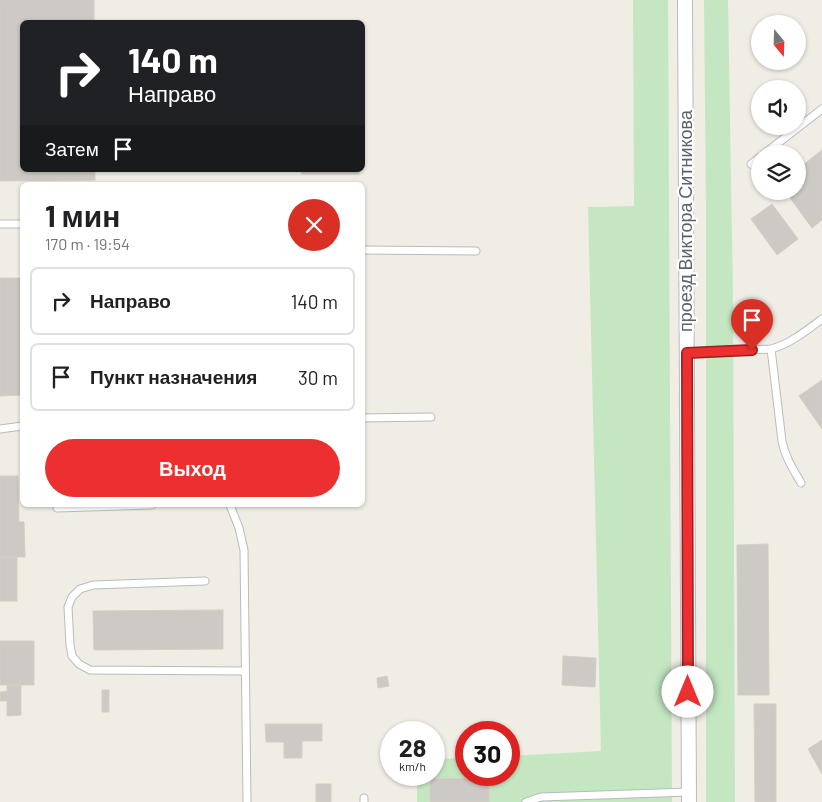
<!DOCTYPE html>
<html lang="ru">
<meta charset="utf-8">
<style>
:root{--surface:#fff;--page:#f2f2f2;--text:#202124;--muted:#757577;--line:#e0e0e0;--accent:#ec302f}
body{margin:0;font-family:Barlow,sans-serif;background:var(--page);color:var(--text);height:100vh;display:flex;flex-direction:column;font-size:19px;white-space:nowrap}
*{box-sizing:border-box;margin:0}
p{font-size:16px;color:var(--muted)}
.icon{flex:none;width:28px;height:28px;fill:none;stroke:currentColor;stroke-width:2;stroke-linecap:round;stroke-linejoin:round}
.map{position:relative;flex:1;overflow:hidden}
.details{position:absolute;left:20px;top:182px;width:345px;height:325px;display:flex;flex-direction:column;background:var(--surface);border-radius:8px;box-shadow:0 1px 4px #0004}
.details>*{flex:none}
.hud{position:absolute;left:20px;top:20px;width:345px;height:152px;border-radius:8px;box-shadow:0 1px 4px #0004;background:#202124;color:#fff;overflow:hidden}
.needle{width:32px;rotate:161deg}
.fabs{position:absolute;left:751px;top:15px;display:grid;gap:10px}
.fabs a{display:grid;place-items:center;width:55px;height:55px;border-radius:50%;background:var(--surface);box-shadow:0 1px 4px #0004;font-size:25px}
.speed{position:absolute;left:380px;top:721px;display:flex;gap:10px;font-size:25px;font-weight:700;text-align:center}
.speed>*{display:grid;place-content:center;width:65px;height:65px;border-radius:50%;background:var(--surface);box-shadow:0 1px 4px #0004;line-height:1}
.speed small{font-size:12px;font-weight:400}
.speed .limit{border:8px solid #d22;background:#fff;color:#111}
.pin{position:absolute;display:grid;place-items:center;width:42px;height:42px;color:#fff;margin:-51px -21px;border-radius:50% 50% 50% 0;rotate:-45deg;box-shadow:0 0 5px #0007}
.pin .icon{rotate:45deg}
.me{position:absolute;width:55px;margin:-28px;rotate:0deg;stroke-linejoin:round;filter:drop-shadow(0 0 4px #0008)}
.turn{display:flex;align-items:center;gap:18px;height:105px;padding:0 25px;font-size:22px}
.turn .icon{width:65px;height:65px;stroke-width:2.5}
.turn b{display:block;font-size:35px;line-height:42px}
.then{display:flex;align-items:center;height:48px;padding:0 25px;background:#0003;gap:10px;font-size:19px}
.round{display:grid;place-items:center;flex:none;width:52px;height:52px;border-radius:26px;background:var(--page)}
.headline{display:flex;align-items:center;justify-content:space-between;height:85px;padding:0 25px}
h1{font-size:30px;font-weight:700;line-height:38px}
.action{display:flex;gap:10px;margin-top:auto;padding:10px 25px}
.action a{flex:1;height:58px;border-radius:30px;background:var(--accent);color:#fff;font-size:20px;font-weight:700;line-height:58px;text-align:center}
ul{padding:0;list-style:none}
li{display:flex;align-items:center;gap:15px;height:68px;margin:0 10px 8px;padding:0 15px;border:2px solid var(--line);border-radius:8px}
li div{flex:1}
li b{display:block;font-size:19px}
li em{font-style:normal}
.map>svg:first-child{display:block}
.green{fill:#c4e7c2}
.building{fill:#cdc9c4;stroke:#d5cec3}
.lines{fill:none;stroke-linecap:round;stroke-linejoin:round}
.lane-casing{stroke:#b8bbbf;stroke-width:9}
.street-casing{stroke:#b8bbbf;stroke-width:16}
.lane{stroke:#fff;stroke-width:7}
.street{stroke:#fff;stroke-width:14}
.route-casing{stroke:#991f1f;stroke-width:12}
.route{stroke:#ec302f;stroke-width:9}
.labels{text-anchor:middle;stroke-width:4.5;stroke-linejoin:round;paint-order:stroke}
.street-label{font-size:18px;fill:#5d6266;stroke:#fff}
</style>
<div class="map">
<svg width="822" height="802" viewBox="0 0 822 802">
<rect width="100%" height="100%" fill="#f0ede5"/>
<path class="green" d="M633,0H668L672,802H417V775H434V759L466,758V775H509V756L601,751L588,207L634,206Z
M704,0H728L733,296L735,802H706V210Z"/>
<path class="building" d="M0,0H94V22H22V170H95V180L0,181Z
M822,150V220L812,228L785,191H798V169Z
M301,170H359V174H301Z
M772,204L798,239L777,255L751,219Z
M0,278H22V395L0,396Z
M822,380V429L799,396Z
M0,476H18L19,522H24L25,557H0Z
M768,544L769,695H738L737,545Z
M0,557H17V601H0Z
M223,610V649L94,650L93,611Z
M0,641H34V685H0Z
M563,656L596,658L595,687L562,685Z
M387,676L389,686L378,688L377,678Z
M7,685H21V715L7,716V701H0V692L7,691Z
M102,690H109V712H102Z
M754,704H776V802H755Z
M265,724H322V741H302V758H284V742H266Z
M822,740V774L808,749Z
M488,778L489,802H430V779Z
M316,784H331V802H316Z"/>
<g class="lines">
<g class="lane-casing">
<path id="lane" d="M764,154L822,109
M751,164L760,157
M0,224H22
M362,250L476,251
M771,349L782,441C785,457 793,469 801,483
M687,353L771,349C790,344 806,331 822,319
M362,418L431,417
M0,429L22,426
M230,505L239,528L244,550L247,802
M57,508L152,505
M205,581L93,585L80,589L72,597L68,607L70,645L72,656L79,664L90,670L245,671
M364,798V802
M526,802L541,797L689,792"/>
</g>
<g class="street-casing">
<path id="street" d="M685,0L689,802"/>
</g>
<use href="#lane" class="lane"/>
<use href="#street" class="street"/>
</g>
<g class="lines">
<g class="route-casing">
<path id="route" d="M688,692L687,353L752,350"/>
</g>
<use href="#route" class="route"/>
</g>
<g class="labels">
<g class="street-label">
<text transform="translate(686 221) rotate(-90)" y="6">проезд Виктора Ситникова</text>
</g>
</g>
</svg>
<div class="fabs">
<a><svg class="needle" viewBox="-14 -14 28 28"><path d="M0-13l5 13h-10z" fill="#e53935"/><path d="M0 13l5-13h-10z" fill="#757577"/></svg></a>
<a><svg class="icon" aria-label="sound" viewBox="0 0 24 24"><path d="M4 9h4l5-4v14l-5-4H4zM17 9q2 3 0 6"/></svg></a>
<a><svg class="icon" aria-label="layers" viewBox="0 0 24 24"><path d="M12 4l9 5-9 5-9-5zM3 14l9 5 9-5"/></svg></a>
</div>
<div class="speed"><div>28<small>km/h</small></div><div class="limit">30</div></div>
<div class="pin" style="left:752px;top:350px;background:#d93025"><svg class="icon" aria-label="arrive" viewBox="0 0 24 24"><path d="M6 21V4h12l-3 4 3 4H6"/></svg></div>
<svg class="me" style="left:688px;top:692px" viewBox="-20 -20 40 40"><circle r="19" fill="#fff"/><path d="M0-13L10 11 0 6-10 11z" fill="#ec302f"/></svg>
<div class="hud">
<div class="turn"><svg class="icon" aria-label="right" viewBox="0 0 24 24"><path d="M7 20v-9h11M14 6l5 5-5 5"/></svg><div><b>140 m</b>Направо</div></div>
<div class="then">Затем<svg class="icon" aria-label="arrive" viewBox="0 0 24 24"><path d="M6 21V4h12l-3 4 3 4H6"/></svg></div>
</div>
<section class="details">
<div class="headline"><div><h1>1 мин</h1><p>170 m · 19:54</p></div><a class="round" style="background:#d93025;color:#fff"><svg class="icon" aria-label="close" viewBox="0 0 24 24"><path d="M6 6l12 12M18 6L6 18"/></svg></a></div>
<ul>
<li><svg class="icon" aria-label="right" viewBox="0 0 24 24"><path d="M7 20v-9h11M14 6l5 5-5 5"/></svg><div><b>Направо</b></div><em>140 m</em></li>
<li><svg class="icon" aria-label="arrive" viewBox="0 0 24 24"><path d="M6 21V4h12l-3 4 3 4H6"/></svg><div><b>Пункт назначения</b></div><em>30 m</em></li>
</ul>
<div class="action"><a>Выход</a></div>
</section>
</div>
